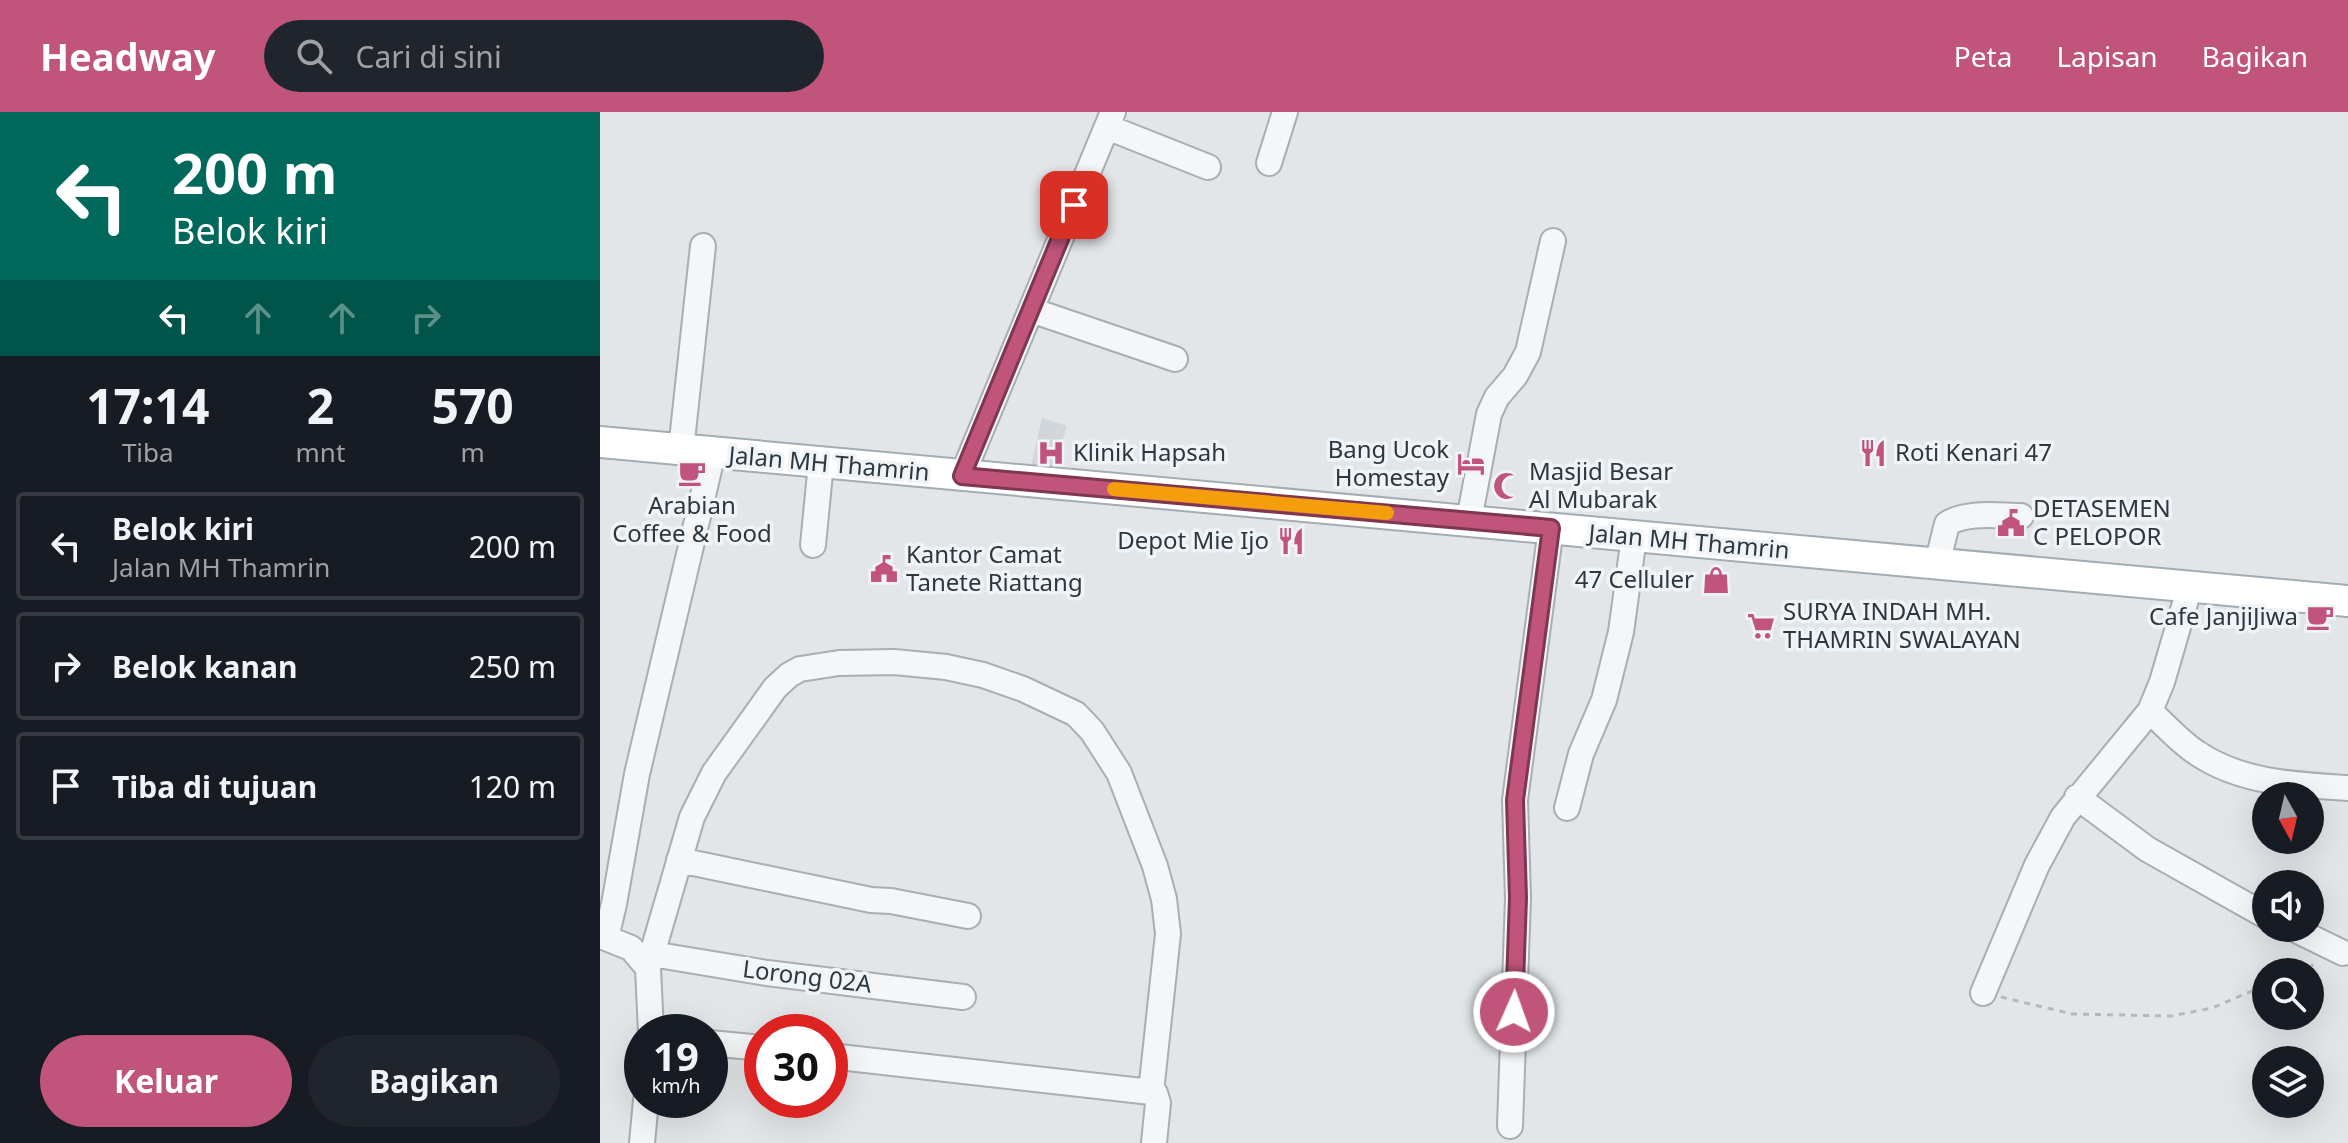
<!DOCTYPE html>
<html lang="id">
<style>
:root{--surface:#171b24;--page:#20242c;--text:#f1f3f6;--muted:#9ea1a6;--line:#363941;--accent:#c1547a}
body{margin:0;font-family:"Noto Sans",sans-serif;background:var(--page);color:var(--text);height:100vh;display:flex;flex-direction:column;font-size:30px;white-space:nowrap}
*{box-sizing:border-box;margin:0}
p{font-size:26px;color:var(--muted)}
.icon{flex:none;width:44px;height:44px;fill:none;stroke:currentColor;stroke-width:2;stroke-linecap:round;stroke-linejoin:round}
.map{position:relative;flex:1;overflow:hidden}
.sheet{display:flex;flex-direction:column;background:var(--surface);width:600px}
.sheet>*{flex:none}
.hud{background:#00695c;color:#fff;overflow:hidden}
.needle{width:52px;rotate:172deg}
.tools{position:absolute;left:1652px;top:670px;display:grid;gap:16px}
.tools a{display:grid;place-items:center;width:72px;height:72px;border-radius:50%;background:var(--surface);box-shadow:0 8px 32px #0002;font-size:40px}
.speed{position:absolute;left:24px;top:902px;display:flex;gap:16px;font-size:40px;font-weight:700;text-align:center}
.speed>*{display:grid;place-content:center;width:104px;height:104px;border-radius:50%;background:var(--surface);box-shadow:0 8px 32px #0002;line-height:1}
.speed small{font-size:20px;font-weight:400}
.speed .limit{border:12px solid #d22;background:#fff;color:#111}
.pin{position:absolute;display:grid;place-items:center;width:68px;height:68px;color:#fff;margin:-34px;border-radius:16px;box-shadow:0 4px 12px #0006}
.me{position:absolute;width:88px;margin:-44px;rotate:2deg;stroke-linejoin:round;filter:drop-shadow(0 0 6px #0008)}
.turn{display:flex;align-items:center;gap:28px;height:168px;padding:0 40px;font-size:36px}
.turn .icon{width:104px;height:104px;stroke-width:2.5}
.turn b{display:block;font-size:56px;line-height:68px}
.lanes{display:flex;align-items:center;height:76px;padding:0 40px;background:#0003;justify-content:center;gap:40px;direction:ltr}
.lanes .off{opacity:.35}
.eta{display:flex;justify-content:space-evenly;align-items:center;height:136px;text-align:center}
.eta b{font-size:48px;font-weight:700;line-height:56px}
.action{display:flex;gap:16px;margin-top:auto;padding:16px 40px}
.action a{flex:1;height:92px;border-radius:48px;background:var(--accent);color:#fff;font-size:32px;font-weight:700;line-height:92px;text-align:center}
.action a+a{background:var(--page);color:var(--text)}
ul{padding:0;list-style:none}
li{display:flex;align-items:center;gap:24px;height:108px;margin:0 16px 12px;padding:0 24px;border:4px solid var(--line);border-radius:8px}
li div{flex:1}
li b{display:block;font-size:30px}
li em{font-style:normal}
header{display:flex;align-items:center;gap:48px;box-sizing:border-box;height:112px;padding:0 40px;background:var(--accent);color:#fff}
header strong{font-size:38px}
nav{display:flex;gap:44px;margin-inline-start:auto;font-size:28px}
.search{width:560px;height:72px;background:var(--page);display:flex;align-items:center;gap:20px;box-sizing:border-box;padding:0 28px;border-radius:44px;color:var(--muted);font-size:30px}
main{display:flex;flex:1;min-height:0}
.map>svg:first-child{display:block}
.built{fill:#d0d6da}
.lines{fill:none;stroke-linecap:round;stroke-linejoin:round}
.minor-casing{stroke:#a8aeb3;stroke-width:28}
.major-casing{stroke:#a2adb3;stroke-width:34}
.path{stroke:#b4b9bc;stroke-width:3;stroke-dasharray:6 6;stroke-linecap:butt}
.minor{stroke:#f4f6f7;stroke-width:24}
.major{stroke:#fff;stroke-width:30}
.route-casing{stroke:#7d374f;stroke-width:20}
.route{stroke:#c1547a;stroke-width:14}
.slow{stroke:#f59e0b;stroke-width:14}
.labels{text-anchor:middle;stroke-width:7;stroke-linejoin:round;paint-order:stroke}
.poi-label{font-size:24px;fill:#2c373f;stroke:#f1f4f6;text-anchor:start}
.street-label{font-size:24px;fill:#2c373f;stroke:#f1f4f6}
</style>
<header>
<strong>Headway</strong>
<div class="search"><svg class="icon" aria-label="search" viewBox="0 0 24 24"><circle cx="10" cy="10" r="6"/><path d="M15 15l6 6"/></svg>Cari di sini</div>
<nav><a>Peta</a><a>Lapisan</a><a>Bagikan</a></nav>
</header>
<main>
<section class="sheet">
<div class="hud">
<div class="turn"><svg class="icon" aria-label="left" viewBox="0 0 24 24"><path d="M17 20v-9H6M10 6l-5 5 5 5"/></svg><div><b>200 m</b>Belok kiri</div></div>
<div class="lanes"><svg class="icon" aria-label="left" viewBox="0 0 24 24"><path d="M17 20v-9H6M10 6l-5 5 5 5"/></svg><svg class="icon off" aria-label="ahead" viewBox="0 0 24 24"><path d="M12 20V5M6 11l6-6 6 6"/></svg><svg class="icon off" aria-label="ahead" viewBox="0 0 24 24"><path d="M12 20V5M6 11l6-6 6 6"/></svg><svg class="icon off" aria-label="right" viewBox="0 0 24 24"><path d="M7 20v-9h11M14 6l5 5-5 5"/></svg></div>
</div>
<div class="eta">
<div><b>17:14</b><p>Tiba</p></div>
<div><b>2</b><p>mnt</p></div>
<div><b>570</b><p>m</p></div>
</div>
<ul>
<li><svg class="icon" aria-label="left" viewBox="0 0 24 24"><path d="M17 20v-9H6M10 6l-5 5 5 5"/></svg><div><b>Belok kiri</b><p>Jalan MH Thamrin</p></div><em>200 m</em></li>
<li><svg class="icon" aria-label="right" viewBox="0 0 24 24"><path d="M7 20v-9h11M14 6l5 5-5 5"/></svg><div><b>Belok kanan</b></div><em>250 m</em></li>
<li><svg class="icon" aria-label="arrive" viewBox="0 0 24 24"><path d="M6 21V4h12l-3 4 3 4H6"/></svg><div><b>Tiba di tujuan</b></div><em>120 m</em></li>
</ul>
<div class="action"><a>Keluar</a><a>Bagikan</a></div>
</section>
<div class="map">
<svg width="1748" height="1031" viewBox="0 0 1748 1031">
<rect width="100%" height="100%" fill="#e2e6e9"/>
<path class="built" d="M442,306L467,314L461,333L462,342L457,360L431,354Z"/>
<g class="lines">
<g class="minor-casing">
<path id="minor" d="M507,15L608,55
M669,51L685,0
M431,198L575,247
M81,338L103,134
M362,364L513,0
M869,408L889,302L897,285L915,264L928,240L953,129
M213,433L221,351
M1337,452L1347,412C1366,399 1399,404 1421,404
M1590,474L1562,570L1550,599C1565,613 1580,630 1597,641C1641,671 1697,673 1748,676
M1477,685L1547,737L1666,804
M967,696L981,642L1004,588L1021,520L1034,425
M79,748L271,788L291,789L368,804
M1692,816L1743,841
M52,842L167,861L363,885
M48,856L92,705L114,661L175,576L189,563L200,557L239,551L294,550L346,555L383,563L423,577L476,602L492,619L519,661L555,754L564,787L568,822L551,980L555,981L558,991L554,1031
M1383,881L1437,753L1463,705L1550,599
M51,920L48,856L31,836L6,826L14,792L37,662L113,341
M110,931L162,936
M230,944L551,980
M910,1014L918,786L915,688L951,416
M42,1031L46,988"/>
</g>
<g class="major-casing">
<path id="major" d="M0,330L1748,489"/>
</g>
<path class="path" d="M1697,860L1718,851
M1401,885L1472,902L1571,904L1612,896L1666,873"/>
<use href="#minor" class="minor"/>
<use href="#major" class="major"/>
</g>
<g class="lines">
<g class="route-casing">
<path id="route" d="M474,93L362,364L951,416L915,688L918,786L914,900"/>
</g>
<use href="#route" class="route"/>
<path class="slow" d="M514,377L787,401"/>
</g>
<defs>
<g id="hospital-bare" transform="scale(2.16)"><path d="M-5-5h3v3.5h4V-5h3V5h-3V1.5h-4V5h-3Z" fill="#c1547a" stroke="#f1f4f6" stroke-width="2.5" paint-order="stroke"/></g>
<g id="restaurant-bare" transform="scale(2.16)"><path d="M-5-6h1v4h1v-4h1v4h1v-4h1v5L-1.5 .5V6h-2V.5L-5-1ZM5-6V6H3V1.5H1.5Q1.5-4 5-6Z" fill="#c1547a" stroke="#f1f4f6" stroke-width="2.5" paint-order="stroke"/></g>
<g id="hotel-bare" transform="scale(2.16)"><path d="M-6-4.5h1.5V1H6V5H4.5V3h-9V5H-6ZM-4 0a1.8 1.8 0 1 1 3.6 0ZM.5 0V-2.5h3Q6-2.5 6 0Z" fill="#c1547a" stroke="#f1f4f6" stroke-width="2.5" paint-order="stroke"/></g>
<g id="cafe-bare" transform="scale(2.16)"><path d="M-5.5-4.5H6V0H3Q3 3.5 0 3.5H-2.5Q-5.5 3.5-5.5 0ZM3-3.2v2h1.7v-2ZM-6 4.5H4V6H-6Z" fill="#c1547a" stroke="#f1f4f6" stroke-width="2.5" paint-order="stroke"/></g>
<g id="mosque-bare" transform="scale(2.16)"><path d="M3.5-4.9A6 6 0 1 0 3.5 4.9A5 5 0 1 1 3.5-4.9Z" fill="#c1547a" stroke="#f1f4f6" stroke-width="2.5" paint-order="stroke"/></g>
<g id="civic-bare" transform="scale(2.16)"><path d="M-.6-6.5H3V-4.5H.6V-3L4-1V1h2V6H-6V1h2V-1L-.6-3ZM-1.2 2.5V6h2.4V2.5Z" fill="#c1547a" stroke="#f1f4f6" stroke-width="2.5" paint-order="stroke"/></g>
<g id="shop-bare" transform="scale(2.16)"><path d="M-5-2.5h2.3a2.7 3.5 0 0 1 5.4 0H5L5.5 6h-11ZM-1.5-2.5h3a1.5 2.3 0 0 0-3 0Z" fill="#c1547a" stroke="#f1f4f6" stroke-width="2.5" paint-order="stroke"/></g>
<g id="supermarket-bare" transform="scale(2.16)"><path d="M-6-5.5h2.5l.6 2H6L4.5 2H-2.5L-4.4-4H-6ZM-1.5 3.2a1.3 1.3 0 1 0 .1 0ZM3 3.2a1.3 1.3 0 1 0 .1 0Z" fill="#c1547a" stroke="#f1f4f6" stroke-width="2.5" paint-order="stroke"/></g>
</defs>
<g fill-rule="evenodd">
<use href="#hospital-bare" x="451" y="341"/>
<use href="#restaurant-bare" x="1273" y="341"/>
<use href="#hotel-bare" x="871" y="352"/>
<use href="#cafe-bare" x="92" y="361"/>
<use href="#mosque-bare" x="907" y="374"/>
<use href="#civic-bare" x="1411" y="411"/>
<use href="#restaurant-bare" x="691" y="429"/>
<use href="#civic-bare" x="284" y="457"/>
<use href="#shop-bare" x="1116" y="468"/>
<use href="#cafe-bare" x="1720" y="505"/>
<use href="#supermarket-bare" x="1161" y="514"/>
</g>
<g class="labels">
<g class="poi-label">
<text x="849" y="346" text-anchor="end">Bang Ucok<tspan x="849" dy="28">Homestay</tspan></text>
<text x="473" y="349">Klinik Hapsah</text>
<text x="1295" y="349">Roti Kenari 47</text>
<text x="929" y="368">Masjid Besar<tspan x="929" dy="28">Al Mubarak</tspan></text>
<text x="92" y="402" text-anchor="middle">Arabian<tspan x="92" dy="28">Coffee &amp; Food</tspan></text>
<text x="1433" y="405">DETASEMEN<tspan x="1433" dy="28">C PELOPOR</tspan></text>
<text x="669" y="437" text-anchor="end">Depot Mie Ijo</text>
<text x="306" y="451">Kantor Camat<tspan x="306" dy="28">Tanete Riattang</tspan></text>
<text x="1094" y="476" text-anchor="end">47 Celluler</text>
<text x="1183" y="508">SURYA INDAH MH.<tspan x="1183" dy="28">THAMRIN SWALAYAN</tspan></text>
<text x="1698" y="513" text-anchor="end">Cafe JanjiJiwa</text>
</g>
<g class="street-label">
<text transform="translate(229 352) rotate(5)" y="8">Jalan MH Thamrin</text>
<text transform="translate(1089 430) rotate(5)" y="8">Jalan MH Thamrin</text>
<text transform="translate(207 865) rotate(7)" y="8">Lorong 02A</text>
</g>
</g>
</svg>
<div class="tools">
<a><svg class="needle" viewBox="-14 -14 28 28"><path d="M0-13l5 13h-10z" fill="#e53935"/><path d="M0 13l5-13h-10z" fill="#9ea1a6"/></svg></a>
<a><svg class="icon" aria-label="sound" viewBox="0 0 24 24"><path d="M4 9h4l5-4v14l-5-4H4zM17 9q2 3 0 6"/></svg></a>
<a><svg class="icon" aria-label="search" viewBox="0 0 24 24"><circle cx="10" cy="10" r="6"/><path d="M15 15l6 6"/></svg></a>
<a><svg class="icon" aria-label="layers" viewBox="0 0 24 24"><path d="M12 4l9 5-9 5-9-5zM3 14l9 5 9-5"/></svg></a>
</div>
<div class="speed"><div>19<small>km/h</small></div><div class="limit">30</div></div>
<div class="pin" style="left:474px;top:93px;background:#d93025"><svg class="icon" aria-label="arrive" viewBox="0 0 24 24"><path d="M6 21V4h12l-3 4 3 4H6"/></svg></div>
<svg class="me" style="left:914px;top:900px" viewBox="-20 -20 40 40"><circle r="17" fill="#c1547a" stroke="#fff" stroke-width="3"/><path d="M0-11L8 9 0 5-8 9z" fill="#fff"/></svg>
</div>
</main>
